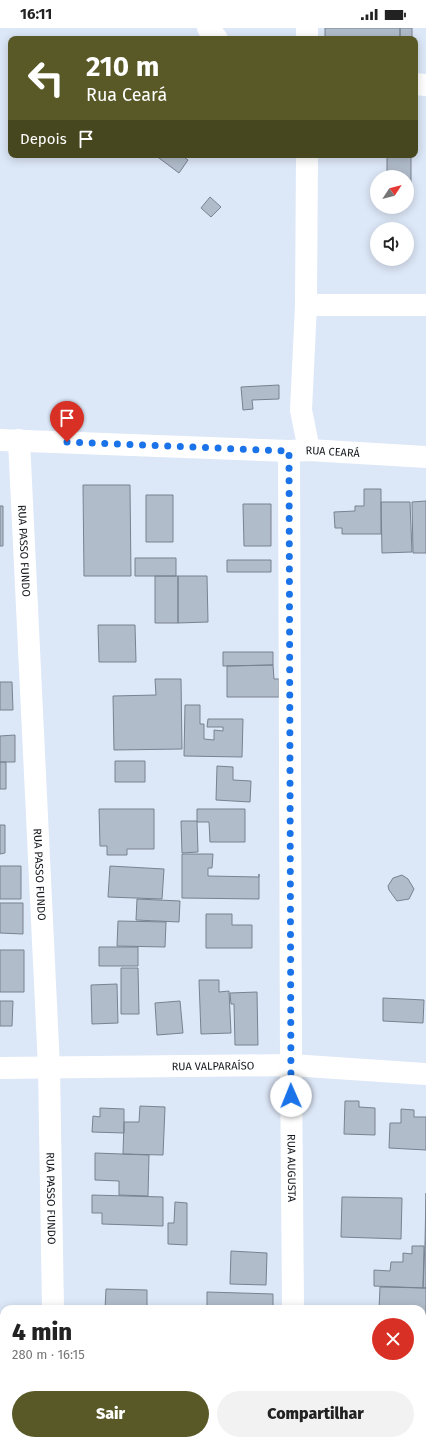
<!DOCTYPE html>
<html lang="pt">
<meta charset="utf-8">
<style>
:root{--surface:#fff;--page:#f2f2f2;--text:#222;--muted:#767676;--accent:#585926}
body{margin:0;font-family:"Fira Sans",sans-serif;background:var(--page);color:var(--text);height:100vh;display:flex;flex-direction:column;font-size:15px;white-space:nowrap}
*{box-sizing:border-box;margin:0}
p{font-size:13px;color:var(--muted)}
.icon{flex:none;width:22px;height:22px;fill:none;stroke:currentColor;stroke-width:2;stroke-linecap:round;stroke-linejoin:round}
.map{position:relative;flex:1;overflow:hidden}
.panel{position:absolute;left:0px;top:1277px;width:426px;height:140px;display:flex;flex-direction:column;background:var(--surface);border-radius:12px 12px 0 0;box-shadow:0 2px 10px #0003}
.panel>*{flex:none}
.hud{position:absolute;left:8px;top:8px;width:410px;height:122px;border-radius:8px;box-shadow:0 2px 10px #0003;background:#585926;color:#fff;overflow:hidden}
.needle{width:26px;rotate:54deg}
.buttons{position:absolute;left:370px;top:142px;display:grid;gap:8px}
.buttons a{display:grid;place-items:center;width:44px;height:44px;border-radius:50%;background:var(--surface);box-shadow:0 2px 10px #0003;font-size:20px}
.pin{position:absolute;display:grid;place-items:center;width:34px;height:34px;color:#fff;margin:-41px -17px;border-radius:50% 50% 50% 0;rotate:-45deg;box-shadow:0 0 4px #0007}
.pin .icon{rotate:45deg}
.me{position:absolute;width:44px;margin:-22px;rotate:359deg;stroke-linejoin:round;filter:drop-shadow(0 0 3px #0008)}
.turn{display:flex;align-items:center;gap:14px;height:84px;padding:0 12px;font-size:18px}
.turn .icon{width:52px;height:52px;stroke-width:2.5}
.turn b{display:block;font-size:28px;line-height:34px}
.then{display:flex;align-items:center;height:38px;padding:0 12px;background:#0003;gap:8px;font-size:15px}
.round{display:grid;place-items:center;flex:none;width:42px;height:42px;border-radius:21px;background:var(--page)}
.head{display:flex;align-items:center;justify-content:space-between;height:68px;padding:0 12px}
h1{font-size:24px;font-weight:800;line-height:30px}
.cta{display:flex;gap:8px;margin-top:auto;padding:8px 12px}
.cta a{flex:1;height:46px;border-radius:24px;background:var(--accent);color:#fff;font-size:16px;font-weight:800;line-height:46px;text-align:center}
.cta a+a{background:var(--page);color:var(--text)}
.status{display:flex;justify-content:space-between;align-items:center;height:28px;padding:0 20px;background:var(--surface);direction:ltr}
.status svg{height:11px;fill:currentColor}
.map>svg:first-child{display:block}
.building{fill:#b1bccb;stroke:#788290}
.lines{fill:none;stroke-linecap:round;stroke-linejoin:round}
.minor{stroke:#fff;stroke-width:22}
.route{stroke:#1a73e8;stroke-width:7;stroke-dasharray:0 12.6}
.labels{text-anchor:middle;stroke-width:3;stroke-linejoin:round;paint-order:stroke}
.street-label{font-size:11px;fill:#14171d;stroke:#edf4fd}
</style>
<div class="status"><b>16:11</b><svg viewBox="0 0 49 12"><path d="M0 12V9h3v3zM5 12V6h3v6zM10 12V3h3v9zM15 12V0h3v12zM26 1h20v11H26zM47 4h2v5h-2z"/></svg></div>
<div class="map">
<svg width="426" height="1417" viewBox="0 0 426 1417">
<rect width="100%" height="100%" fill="#dce7f7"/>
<path class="building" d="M325,0H400V11H325Z
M400,0H412V11H400Z
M155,127H181L188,132L179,145Z
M387,127H411V162H407V149H387Z
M210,169L221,179L211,189L201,180Z
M279,357V371L252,372L253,381L243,382L241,359Z
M83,457H130L131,548H84Z
M364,461H381V506H342V500H335L334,484L355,483V478H364Z
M146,467H173V514H146Z
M426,473V525H413L412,474Z
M381,474H410L412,524L382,525Z
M243,476H271V518H244Z
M0,478H3V518H0Z
M135,530H176V548H135Z
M227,532H271V544H227Z
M155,548H178V595H155Z
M178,548H207L208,594L178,595Z
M98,597H135L136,634H99Z
M223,624H273V637L223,638Z
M273,637L274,651H279V669H227V638Z
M155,651H181L182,721L114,722L113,668L156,667Z
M0,654H12L13,682H0Z
M185,677H200V696H204V711L214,712V702L223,703V699H207L208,691H243L242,729L184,728Z
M15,707V734H0V708Z
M115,733H145V754H115Z
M0,734H6V761H0Z
M217,738L233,739V752L251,753L250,774L216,772Z
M99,781H154V821H127V827H107V818H100Z
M197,781H245V814H210L209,794H197Z
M181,793H197L198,824L182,825Z
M0,797H5V825L0,826Z
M182,826H213L212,840H208V848L259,849V846V871L182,870Z
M0,838H21V871H0Z
M110,838L164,841L162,871L108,869Z
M402,847L408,851L414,861L409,871L397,873L389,862L388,858L393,850Z
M137,871L180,873L179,894L136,892Z
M0,875H23V906L0,905Z
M206,886H232V897H252V920H206Z
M118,893L166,894L165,919L117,918Z
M99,919H138V938H99Z
M0,922H24V964H0Z
M121,940H138L139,986H121Z
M199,952H219V964L229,963L231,1005L201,1006Z
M117,956L118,995L92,996L91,957Z
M257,964L258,1017H235L234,976H231L230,965Z
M383,970L424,972L423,995L383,993Z
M0,973H13L12,998H0Z
M180,973L183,1005L157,1007L155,975Z
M345,1073H359V1079L375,1080V1107L344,1106Z
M140,1078L165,1079L163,1127L123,1126L124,1094H139Z
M100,1080L124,1081V1105L92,1104L93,1088L100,1089Z
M401,1081L414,1082V1089H426V1122L389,1120L390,1095H401Z
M95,1125L149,1127L148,1168L119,1167V1153L95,1152Z
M426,1165V1215H425Z
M92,1167L163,1169V1198L102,1196V1185H92Z
M342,1169L402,1170L401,1211L341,1209Z
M175,1174L187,1175V1217L168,1216V1195H174Z
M425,1215H426V1260H423Z
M412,1218H424L423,1260L374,1258V1242L390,1243L391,1234H403V1225L412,1226Z
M231,1223L267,1225L266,1257L230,1256Z
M380,1259L426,1260V1303H422V1281H379Z
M106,1261L147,1262V1281H105Z
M207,1264L273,1266V1281H207Z
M422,1314H426V1351H422Z
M9,1413H42V1417H9Z
M108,1413H139V1417H108Z
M222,1413L273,1414V1417H221Z"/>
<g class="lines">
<g class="minor">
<path d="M208,0L217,11"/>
<path d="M307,0V11"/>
<path d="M415,56L426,57"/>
<path d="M307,127L306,277L301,382L309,422"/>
<path d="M306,277H426"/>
<path id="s1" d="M0,412L289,423L309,422L426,429"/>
<path id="s2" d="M19,412L49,1039L53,1281"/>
<path id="s3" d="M289,423L291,1037L293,1281"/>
<path id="s4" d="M0,1040L291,1037L426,1046"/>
<path d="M54,1413V1417"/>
<path d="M295,1413V1417"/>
</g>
</g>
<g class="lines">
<path class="route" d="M67,414L289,423L291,1068"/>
</g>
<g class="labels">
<g class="street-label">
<text dy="4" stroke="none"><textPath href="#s1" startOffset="333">RUA CEARÁ</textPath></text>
<text dy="4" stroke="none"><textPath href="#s2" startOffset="111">RUA PASSO FUNDO</textPath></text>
<text dy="4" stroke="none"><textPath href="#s2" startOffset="435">RUA PASSO FUNDO</textPath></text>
<text dy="4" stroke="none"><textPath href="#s4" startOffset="213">RUA VALPARAÍSO</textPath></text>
<text dy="4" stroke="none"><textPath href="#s3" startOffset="717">RUA AUGUSTA</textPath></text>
<text dy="4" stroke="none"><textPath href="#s2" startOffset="759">RUA PASSO FUNDO</textPath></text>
</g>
</g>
</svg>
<div class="buttons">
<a><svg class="needle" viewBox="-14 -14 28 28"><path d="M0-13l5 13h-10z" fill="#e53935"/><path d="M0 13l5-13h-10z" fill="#767676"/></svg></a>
<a><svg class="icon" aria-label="sound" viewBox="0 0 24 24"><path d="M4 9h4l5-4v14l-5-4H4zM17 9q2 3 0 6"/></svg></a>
</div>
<div class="pin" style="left:67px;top:414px;background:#d93025"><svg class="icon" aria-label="arrive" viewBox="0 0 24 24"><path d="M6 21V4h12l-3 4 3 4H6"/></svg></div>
<svg class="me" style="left:291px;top:1068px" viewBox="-20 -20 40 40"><circle r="19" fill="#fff"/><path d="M0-13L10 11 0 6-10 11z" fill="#1a73e8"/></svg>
<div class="hud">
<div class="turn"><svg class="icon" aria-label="left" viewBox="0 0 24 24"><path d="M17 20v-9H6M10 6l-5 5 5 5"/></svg><div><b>210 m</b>Rua Ceará</div></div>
<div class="then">Depois<svg class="icon" aria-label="arrive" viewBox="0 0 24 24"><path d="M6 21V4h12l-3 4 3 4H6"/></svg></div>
</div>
<section class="panel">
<div class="head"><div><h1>4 min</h1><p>280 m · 16:15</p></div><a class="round" style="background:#d93025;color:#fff"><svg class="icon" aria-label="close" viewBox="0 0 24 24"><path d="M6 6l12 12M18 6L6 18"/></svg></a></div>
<div class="cta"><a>Sair</a><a>Compartilhar</a></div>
</section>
</div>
